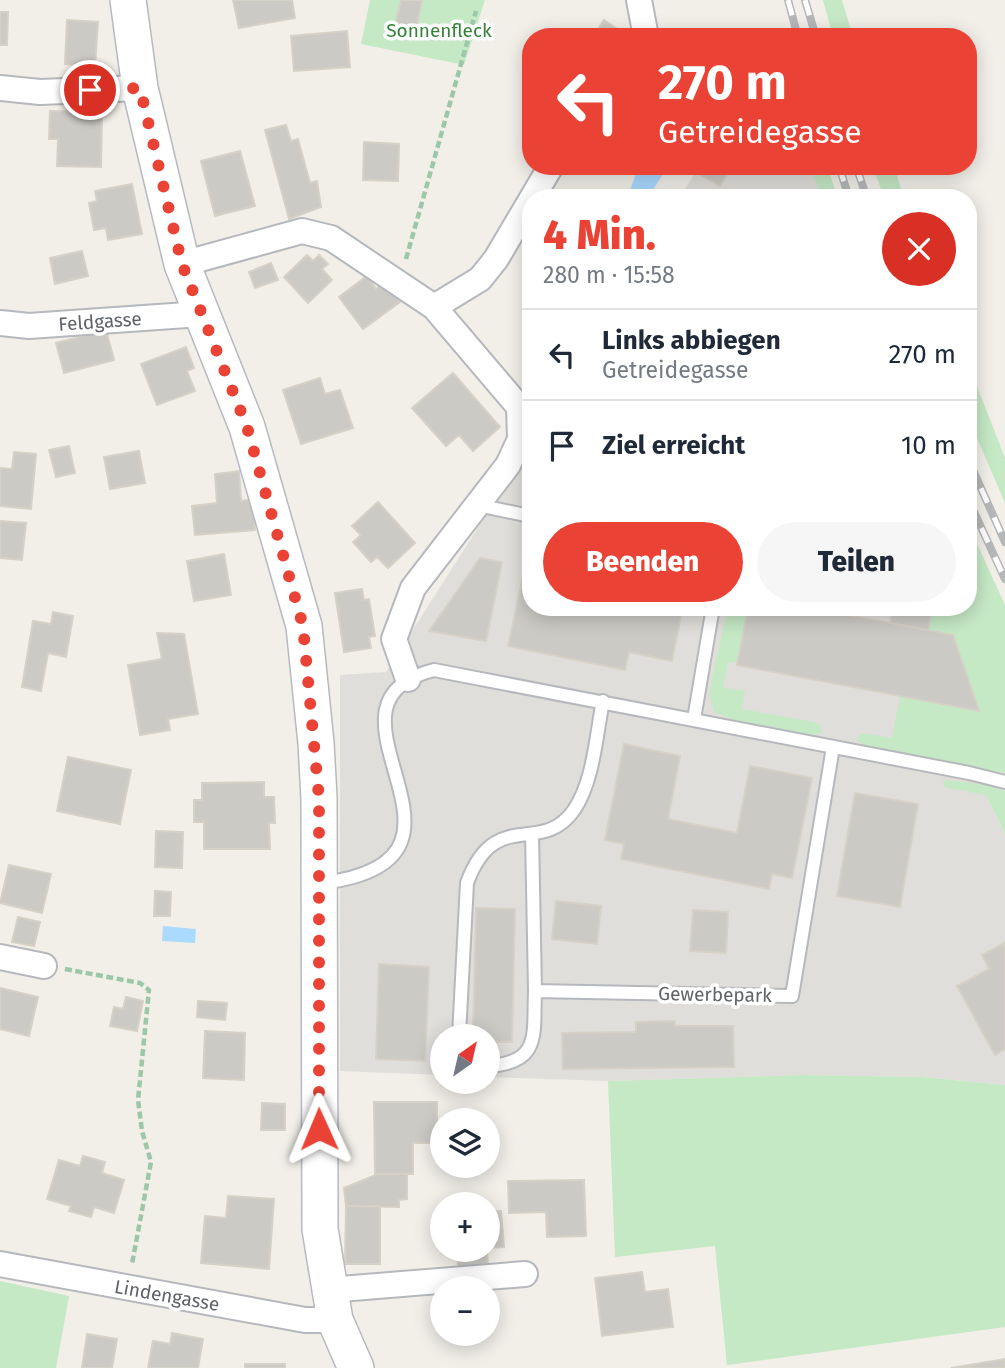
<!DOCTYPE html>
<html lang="de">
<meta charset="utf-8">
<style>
:root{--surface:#fff;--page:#f6f6f7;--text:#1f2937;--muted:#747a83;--line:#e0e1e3;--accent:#ea4335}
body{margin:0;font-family:"Fira Sans",sans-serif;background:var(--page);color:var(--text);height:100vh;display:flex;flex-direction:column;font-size:26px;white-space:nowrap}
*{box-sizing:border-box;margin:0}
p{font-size:23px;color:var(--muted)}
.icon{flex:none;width:38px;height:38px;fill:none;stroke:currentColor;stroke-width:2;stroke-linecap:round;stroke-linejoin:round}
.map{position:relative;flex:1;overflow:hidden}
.details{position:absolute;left:522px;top:189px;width:455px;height:427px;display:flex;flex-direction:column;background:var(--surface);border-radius:28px;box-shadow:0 4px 18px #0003}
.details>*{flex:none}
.hud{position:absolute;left:522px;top:28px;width:455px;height:147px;border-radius:28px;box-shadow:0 4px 18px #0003;background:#ea4335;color:#fff;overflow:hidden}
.needle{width:46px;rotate:34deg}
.fabs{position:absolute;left:430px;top:1024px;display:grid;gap:14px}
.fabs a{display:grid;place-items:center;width:70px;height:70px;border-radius:50%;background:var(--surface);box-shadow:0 4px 18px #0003;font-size:35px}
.pin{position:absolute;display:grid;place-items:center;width:60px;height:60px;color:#fff;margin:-30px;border:4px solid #fff;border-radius:50%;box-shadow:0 2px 7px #0007}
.me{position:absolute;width:77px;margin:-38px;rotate:359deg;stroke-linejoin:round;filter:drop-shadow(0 0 5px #0008)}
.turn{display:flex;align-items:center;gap:24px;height:147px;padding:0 21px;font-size:32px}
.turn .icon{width:91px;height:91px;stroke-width:2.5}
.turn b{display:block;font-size:49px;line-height:60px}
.round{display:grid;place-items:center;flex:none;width:74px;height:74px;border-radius:37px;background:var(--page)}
.summary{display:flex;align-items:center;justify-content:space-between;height:119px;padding:0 21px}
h1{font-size:42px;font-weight:800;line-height:52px;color:var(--accent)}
.cta{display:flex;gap:14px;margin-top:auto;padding:14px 21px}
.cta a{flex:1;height:80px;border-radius:42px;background:var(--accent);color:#fff;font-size:28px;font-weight:800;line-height:80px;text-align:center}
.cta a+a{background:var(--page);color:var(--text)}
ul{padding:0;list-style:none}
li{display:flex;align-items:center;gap:21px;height:91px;padding:0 21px;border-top:2px solid var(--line)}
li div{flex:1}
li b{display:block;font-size:26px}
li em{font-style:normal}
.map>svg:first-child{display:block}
.industrial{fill:#e0deda}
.green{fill:#c5e8c5}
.water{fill:#aadaff}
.building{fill:#cccac5;stroke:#d6d1c6;stroke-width:2}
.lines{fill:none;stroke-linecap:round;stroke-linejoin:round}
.lane-casing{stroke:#b5b8bc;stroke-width:16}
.street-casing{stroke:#b5b8bc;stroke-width:28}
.secondary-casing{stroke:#b6babf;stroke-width:38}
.path{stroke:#9cc7a9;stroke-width:4.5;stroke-dasharray:7 3.5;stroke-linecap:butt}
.lane{stroke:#fff;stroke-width:12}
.street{stroke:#fff;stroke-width:24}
.secondary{stroke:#fff;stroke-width:35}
.rail-casing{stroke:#b6b7b8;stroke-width:8}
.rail{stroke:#fff;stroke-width:5;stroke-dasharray:16;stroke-linecap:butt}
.route{stroke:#ea4335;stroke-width:12;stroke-dasharray:0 21.6}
.labels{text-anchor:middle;stroke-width:7;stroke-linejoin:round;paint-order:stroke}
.park-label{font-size:19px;fill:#348238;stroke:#fff}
.street-label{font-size:19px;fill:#5f6368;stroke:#fff}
</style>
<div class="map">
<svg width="1005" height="1368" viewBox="0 0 1005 1368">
<rect width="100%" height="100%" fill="#f1efe8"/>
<path class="industrial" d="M699,166H820L830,198H680Z
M530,446V607H948L953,635L979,711L986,795L1005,834V1085L922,1077L800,1075L608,1081L488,1077V1036H443V1075L340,1071V675L386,672Z"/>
<path class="green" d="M370,0H485L464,65L361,44Z
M823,0H842L853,37H833Z
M811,166H827L838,198H821Z
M873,166H894L904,198H884Z
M968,363L1005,458V503L968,417Z
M968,524L1005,605V773L869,748L856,740L862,733L892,738L900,696L979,711L953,635L928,630L932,607H968Z
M728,607H748L738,663L728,662L723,687L745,691L742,709L814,722L822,726L821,733L814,735L734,720L714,712L709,692Z
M947,780L989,785L1005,791V834L986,795L944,787L943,782Z
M800,1075L922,1077L1005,1085V1327L727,1365L715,1246L615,1257L608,1081Z
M0,1281L69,1296L56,1368H0Z"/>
<path class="water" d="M639,166H668L648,198H627Z
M163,926L196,929L195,943L162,941Z"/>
<path class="building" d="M233,0H292L295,18L239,28Z
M401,0H422L415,34L394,29Z
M0,12H8L7,45H0Z
M67,20L98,22L95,66L65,64Z
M604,20L629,37H593Z
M347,31L350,67L294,71L291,36Z
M50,111L102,112L101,167L57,166L58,139H49Z
M286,125L291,141L298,139L310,183L317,181L321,207L289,219L265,130Z
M364,142L399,144L398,181L363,180Z
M240,151L255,206L215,216L201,161Z
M703,166H732L720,186L699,174Z
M132,184L142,234L108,240L106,228L94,230L89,203L97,201L95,191Z
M82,251L88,276L55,284L50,258Z
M307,255L313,261L319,255L328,264L322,269L332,280L308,303L284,277Z
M271,263L278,280L255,288L249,272Z
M367,276L376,289L385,282L400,302L363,329L339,297Z
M106,330L114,360L64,373L56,343Z
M186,347L194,368L187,371L195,391L157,405L141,364Z
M453,373L500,427L473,451L459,435L446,446L412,408Z
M320,378L325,394L340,390L353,428L301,444L283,390Z
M69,446L75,473L56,477L49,450Z
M139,451L145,483L110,489L104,457Z
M14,452L36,454L31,509L0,506V468L12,469Z
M239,471L241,501L253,499L255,530L195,535L192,506L217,503L215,474Z
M378,502L415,543L388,568L377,557L371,562L353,542L361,535L352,526Z
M0,521L26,523L22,560L0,558Z
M528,553L530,554V607H683L672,661L629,652L625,670L508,646Z
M224,554L231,595L194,601L187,561Z
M480,558L502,562L486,641L429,631Z
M362,589L364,600L369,599L375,636L369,637L371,648L344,652L335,593Z
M748,607H806L953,635L979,711L737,665Z
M893,607H932L928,630L890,623Z
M53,612L73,616L66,657L48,653L41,691L22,687L33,621L51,624Z
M157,633L184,634L198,714L168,719L170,730L140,735L128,665L162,659Z
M624,744L680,756L668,819L737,833L750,766L812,778L792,878L772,874L769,889L621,859L624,844L605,840Z
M68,757L131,770L120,824L57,811Z
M264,782V797H274L275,823H269L270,849H204V822H194V800H202V783Z
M855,793L918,804L900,907L837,896Z
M156,831L183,832L182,868L155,867Z
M9,865L51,874L42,913L0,903Z
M155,891L171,892L170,916H154Z
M556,901L601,906L597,944L552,939Z
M476,908L515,909L512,1042H488V1036H473Z
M693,910L728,912L726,953L690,951Z
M18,917L40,922L34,946L12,942Z
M1005,943V1049L995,1055L957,986L989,969L982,955Z
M379,964L429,967L425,1061L376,1059Z
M0,988L38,997L29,1036L0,1029Z
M126,997L143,1001L137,1031L110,1026L114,1007L123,1009Z
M198,1001L227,1003L225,1020L197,1017Z
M675,1021V1026H733L734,1067L563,1069L562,1033L636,1032V1022Z
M205,1031L245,1033L244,1080L203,1078Z
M374,1102H437V1143H413V1174H375Z
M262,1103L285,1104V1130H261Z
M83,1156L105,1162L102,1173L124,1180L114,1213L94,1207L91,1217L69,1211L71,1206L47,1199L59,1160L80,1166Z
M378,1174H407V1199L399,1200V1207L346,1206L344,1188Z
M584,1180L586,1236L547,1237L546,1212L509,1213L508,1181Z
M228,1196L274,1199L269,1269L201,1263L205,1216L226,1218Z
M346,1206H380V1264H345Z
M501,1211L504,1247L488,1248V1212Z
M457,1250H487L488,1266L458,1268Z
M642,1272L645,1292L668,1289L673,1327L602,1336L595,1278Z
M172,1333L203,1339L198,1368H148L153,1341L170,1344Z
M87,1334L117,1339L112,1368H82Z
M1005,1359V1368H951Z
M245,1364H285V1368H245Z"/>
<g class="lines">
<g class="lane-casing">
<path id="lane" d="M477,505L530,516
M694,719L713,607
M532,834L535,991
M323,883C510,859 297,704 434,670L969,773L1005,782
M459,1036L467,883C495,806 541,857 574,810C594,780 596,735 603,701
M488,1066C542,1063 533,1033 535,991L792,996L833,747"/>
</g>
<g class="street-casing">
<path id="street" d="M639,0L646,37
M0,88L40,92L140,88
M182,264L302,231L331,238L434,307L480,279L496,259L551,166
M0,323L29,326L201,314
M408,679L394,639L413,588L508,465L520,439L519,407L434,307
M0,957L44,966
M0,1264L305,1320H335
M328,1290L525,1274"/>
</g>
<g class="secondary-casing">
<path id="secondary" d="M128,0L140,88L182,264L247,427L304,626L316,743L319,798L320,1229L335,1320L356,1368"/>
</g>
<path class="path" d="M406,259L476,11
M65,969L140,983L149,990L138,1100L142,1131L151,1162L132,1264"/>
<use href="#lane" class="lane"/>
<use href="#street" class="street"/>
<use href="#secondary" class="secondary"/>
<g class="rail-casing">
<path id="rail" d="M788,0L798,37
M805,0L816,37
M839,166L849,198
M856,166L867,198
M968,459L1005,542
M968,499L1005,579"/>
</g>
<use href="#rail" class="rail"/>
</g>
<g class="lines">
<path class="route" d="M90,90L140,88L182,264L247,427L303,626L319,798V1129"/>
</g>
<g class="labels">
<g class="park-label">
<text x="439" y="37">Sonnenfleck</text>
</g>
<g class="street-label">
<text transform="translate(100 321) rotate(-4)" y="7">Feldgasse</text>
<text transform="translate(715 994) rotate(1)" y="7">Gewerbepark</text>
<text transform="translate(167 1295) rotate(10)" y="7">Lindengasse</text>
</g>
</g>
</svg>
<div class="fabs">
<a><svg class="needle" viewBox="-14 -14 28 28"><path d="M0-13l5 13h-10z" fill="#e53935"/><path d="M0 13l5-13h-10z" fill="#747a83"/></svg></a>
<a><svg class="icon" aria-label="layers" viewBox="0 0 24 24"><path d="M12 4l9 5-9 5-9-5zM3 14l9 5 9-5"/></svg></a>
<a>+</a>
<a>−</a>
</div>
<div class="pin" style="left:90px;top:90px;background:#d93025"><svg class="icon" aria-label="arrive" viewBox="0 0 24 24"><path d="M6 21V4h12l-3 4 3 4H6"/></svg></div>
<svg class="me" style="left:319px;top:1129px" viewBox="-20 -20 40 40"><path d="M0-17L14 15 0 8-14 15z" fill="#ea4335" stroke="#fff" stroke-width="4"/></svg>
<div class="hud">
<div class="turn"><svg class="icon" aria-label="left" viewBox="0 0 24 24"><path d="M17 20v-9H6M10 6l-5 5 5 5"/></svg><div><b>270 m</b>Getreidegasse</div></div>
</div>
<section class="details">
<div class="summary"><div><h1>4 Min.</h1><p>280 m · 15:58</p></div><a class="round" style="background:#d93025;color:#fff"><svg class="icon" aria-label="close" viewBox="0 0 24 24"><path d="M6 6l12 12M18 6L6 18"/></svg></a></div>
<ul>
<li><svg class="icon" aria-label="left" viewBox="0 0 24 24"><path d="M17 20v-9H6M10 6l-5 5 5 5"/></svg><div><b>Links abbiegen</b><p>Getreidegasse</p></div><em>270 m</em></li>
<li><svg class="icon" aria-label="arrive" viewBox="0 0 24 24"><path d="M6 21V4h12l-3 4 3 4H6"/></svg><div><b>Ziel erreicht</b></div><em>10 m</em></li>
</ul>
<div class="cta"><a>Beenden</a><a>Teilen</a></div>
</section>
</div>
